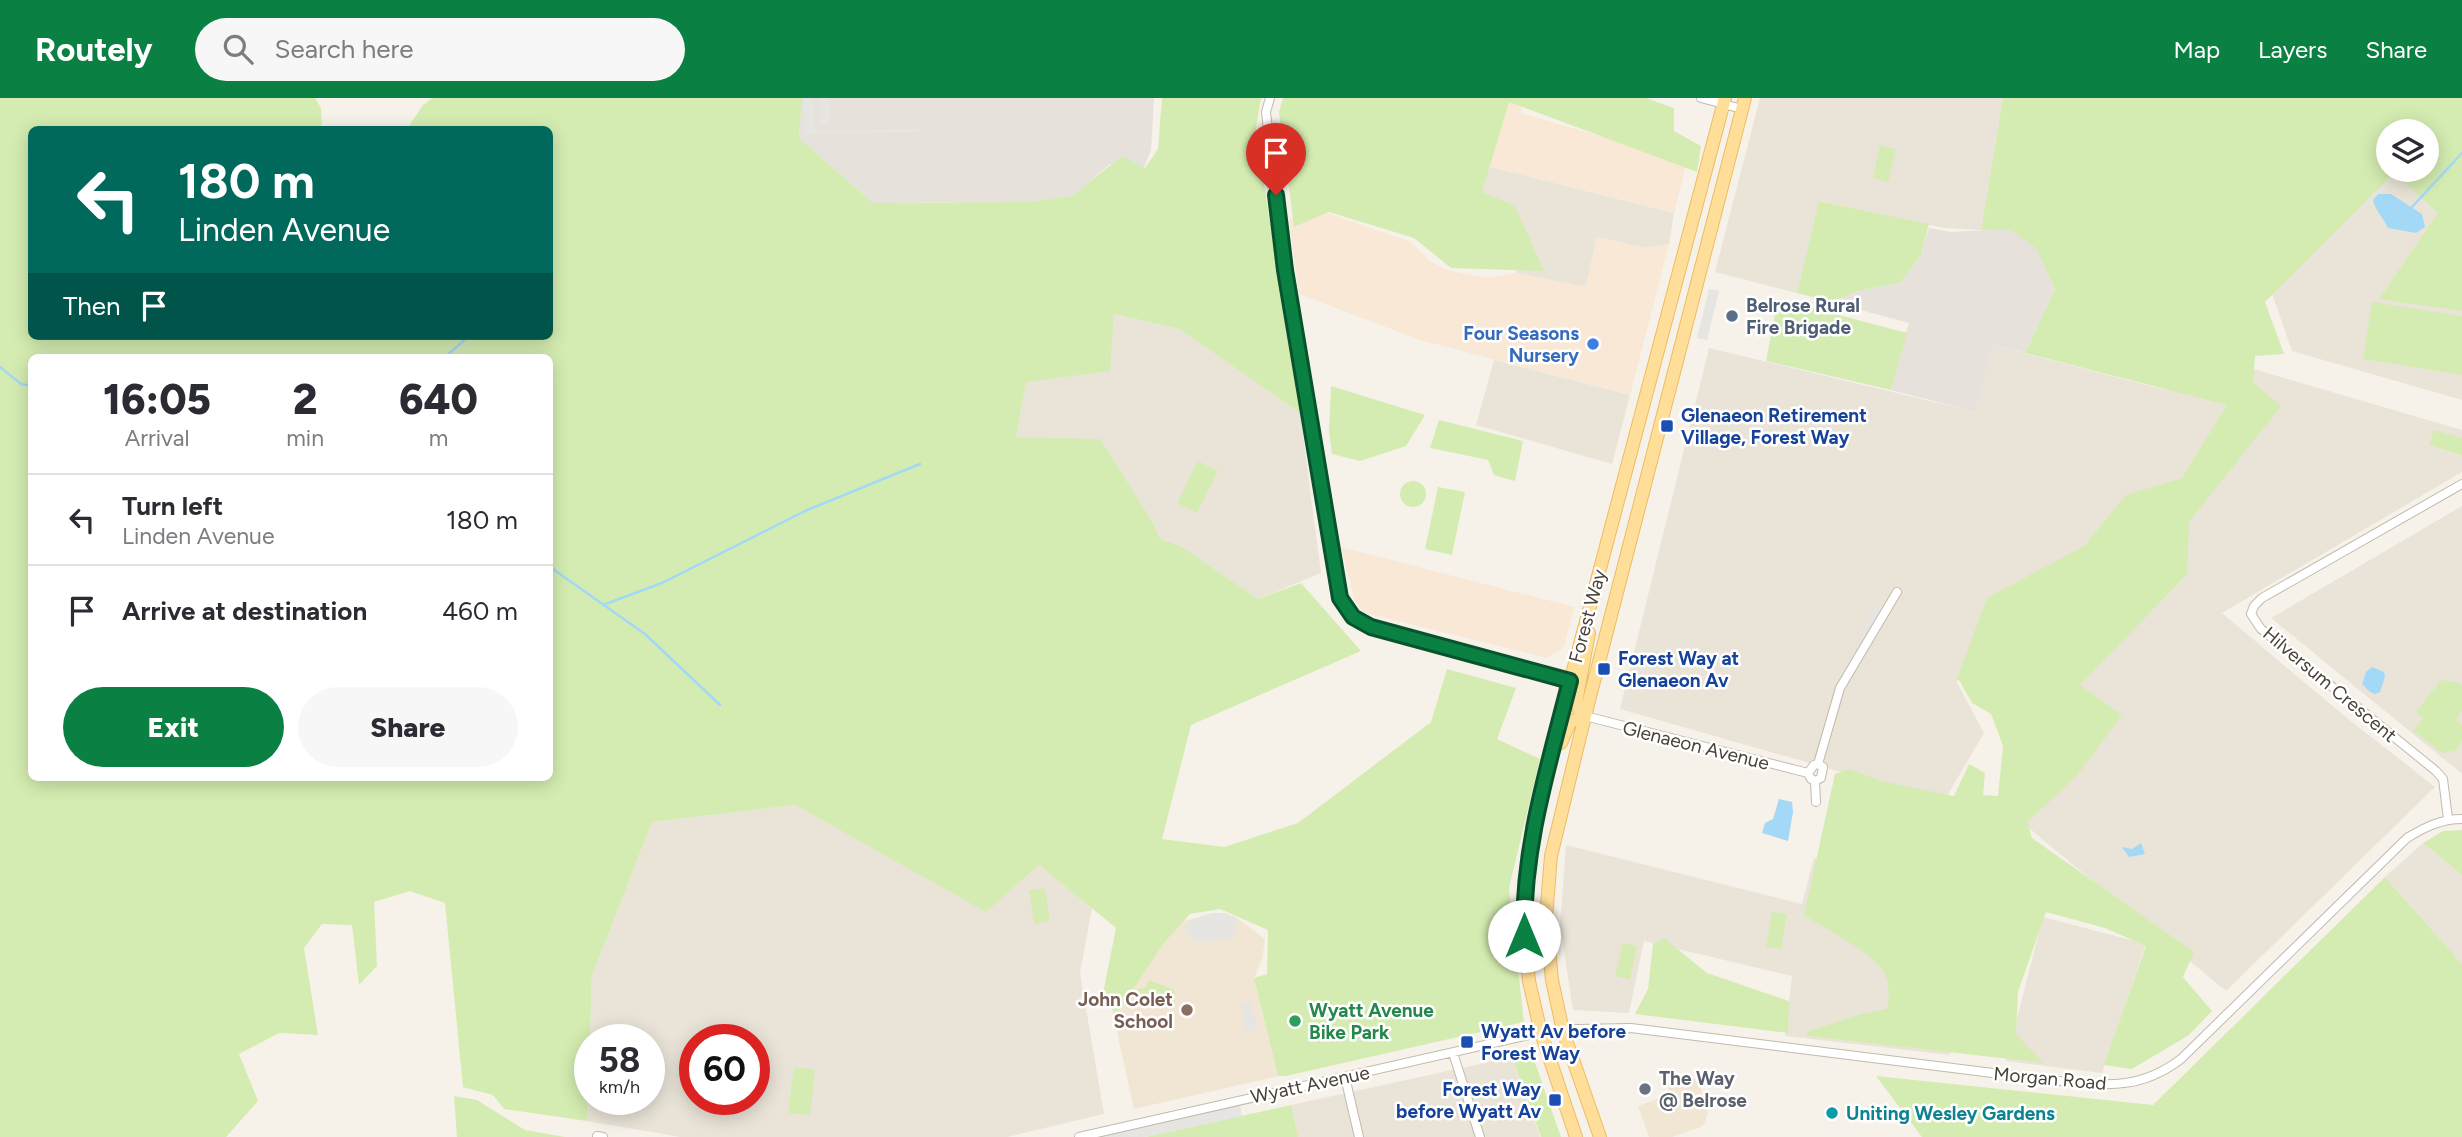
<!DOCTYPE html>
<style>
:root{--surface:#fff;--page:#f7f7f7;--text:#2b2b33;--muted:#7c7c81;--line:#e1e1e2;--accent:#0b8043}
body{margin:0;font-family:Figtree,sans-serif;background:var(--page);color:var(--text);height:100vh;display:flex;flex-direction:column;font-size:26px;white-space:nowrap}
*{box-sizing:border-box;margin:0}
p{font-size:23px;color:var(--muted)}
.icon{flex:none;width:38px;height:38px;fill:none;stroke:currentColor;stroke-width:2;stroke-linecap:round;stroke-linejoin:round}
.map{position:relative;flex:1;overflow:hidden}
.drawer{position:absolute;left:28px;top:256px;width:525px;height:427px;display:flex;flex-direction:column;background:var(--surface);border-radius:10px;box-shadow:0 4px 18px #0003}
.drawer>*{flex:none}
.hud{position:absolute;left:28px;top:28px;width:525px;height:214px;border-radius:10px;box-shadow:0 4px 18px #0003;background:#00695c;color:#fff;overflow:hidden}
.tools{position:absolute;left:2376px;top:21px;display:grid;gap:14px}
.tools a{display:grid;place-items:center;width:63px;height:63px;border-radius:50%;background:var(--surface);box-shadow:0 4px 18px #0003;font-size:35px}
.speed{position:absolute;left:574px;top:926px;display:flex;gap:14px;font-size:35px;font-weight:700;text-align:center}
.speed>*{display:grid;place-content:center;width:91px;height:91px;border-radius:50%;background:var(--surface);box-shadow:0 4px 18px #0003;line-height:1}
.speed small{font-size:18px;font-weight:400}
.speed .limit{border:10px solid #d22;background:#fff;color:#111}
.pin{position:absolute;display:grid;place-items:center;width:60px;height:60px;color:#fff;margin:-72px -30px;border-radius:50% 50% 50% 0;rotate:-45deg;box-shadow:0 0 7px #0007}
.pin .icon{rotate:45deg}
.me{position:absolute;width:77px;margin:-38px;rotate:0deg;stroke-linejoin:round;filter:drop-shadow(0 0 5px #0008)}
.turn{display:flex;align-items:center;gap:24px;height:147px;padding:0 35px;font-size:32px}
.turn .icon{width:91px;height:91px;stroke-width:2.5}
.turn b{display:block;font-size:49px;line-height:60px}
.then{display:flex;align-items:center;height:66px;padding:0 35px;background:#0003;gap:14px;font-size:26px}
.eta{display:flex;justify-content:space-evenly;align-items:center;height:119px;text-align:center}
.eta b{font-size:42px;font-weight:800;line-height:49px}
.primary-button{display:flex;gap:14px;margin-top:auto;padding:14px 35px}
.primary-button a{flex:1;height:80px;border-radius:42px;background:var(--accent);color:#fff;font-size:28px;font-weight:800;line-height:80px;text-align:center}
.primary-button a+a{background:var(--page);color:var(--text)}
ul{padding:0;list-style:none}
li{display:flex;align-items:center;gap:21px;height:91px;padding:0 35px;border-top:2px solid var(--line)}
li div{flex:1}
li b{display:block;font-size:26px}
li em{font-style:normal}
header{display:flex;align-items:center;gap:42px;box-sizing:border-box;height:98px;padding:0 35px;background:var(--accent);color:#fff}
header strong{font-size:33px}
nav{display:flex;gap:38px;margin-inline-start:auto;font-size:24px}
.search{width:490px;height:63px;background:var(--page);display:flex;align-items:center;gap:18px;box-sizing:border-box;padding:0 24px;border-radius:38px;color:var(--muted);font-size:26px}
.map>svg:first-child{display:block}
.residential{fill:#eae4d8;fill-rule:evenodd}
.commercial{fill:#f8e8d5}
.industrial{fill:#e6e1db}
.education{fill:#f0e6d3}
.green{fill:#d4ecb1;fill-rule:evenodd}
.parking{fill:#e7e5e2}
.water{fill:#a3d8f6}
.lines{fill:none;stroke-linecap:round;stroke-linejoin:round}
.stream{stroke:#a3d8f6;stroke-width:2.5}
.street-casing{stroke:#c2b9ac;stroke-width:10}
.primary-casing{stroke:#ecbd62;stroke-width:14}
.street{stroke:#fff;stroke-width:8}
.primary{stroke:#ffde9a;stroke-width:12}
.route-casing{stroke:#07532c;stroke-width:18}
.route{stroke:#0b8043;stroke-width:12}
.service-dot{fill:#5c6f8a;stroke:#fff;stroke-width:2.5}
.shop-dot{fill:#3f7fe0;stroke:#fff;stroke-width:2.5}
.transit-dot{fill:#1a4fb4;stroke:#fff;stroke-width:2.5}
.education-dot{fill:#8d6e63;stroke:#fff;stroke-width:2.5}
.leisure-dot{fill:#2e9e5b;stroke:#fff;stroke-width:2.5}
.worship-dot{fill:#6b7280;stroke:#fff;stroke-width:2.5}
.culture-dot{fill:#0f9aa8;stroke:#fff;stroke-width:2.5}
.labels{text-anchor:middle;stroke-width:5;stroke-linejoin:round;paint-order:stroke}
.service-label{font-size:19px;font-weight:bold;fill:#4e5e75;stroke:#fff;text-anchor:start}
.shop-label{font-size:19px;font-weight:bold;fill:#366cbe;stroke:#fff;text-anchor:end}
.transit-label{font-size:19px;font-weight:bold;fill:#164399;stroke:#fff;text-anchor:start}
.street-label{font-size:19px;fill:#4b4237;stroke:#fff}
.education-label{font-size:19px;font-weight:bold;fill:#785e54;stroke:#fff;text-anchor:end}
.leisure-label{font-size:19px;font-weight:bold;fill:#27864d;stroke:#fff;text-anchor:start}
.worship-label{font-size:19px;font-weight:bold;fill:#5b616d;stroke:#fff;text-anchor:start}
.culture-label{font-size:19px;font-weight:bold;fill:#0d838f;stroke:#fff;text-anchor:start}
</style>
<header>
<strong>Routely</strong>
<div class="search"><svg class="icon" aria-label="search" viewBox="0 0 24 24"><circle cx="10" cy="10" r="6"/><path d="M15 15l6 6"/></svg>Search here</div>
<nav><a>Map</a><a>Layers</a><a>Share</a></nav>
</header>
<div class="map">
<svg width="2462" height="1039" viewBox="0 0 2462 1039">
<rect width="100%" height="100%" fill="#f6f2ea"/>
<path class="residential" d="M1760,0H2003L1981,132L1944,130L1820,103L1797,195L1715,174Z
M2462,27V302L2292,253L2271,193L2391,72H2427Z
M1483,67L1674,115L1669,146L1646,150L1597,139L1586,189L1516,175L1521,135L1473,95Z
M1114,216L1179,231L1300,315L1321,475L1258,501L1181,448L1160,441L1155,427L1016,339L1026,283Z
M1993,247L2166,292L2192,253L2462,332V374L2222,515L2342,616L2435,689L2226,893L2013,717L2091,440L1956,583L1984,635L1947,698L1911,694L1620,611L1709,250L1976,314Z
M1494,262L1630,297L1612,366L1476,327Z
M2462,408V676L2271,520Z
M795,707L986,813L1039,767L1092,810L1080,875L1104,1016L1007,1039H680L587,1023L592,878L652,724ZM590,942H649V1001H590ZM695,942H754V1001H695Z
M2423,745L2462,777V866L2385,779Z
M1566,747L1802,806L1814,760L1990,806L1950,957L1785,938L1792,878L1644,843L1629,915L1573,912L1560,827Z
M2043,819L2146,846L2102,975L2006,963Z
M1512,959L1540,1039H1298L1291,1007Z"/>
<path class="commercial" d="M1502,0H1524L1520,15L1687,63L1674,115L1483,67Z
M1324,114L1411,144L1430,163L1447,172L1486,180L1516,175L1585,189L1597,139L1646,150L1669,146L1630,297L1420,242L1299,196L1289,121Z
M1341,449L1574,509L1564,549L1547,560L1365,515L1355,504Z"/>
<path class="industrial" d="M802,0H1154L1151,52L1140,79L1110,66L1073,98L1029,104L873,105L799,40Z
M1929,130L1950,134L2010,131L2037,150L2055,191L2025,255L1993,247L1976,314L1891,292L1909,225L1831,204L1858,193L1900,185L1921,157Z"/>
<path class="education" d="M1213,815H1225L1237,820L1265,841L1262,862L1254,880L1278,978L1134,1011L1109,898L1150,833Z
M1694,980L1700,987L1708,1014L1705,1025L1701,1029L1672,1039H1649L1638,1008L1670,996L1665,981Z"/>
<path class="green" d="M0,0H315L321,10L322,31L32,32V238H550V32L407,31L423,7L433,0H802L799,40L873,105L1029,104L1072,98L1122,58L1145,70L1158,51L1162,0H1261L1256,30L1259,54L1300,315L1179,231L1114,216L1110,273L1026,284L1016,339L1100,341L1155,428L1160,441L1181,448L1258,501L1301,485L1361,553L1191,627L1162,741L1224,749L1298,725L1431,624L1447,571L1516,590L1497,641L1540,661L1509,790L1524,924L1286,978H1278L1254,880L1267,876L1268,832L1220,811L1190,816L1163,846L1118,914L1101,905L1116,830L1039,767L986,814L795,707L652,724L592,878L587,1023L504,1011L493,997L463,989L445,805L410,793L374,804L377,868L359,887L352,827L322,826L304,850L318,937L279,935L239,956L258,1003L226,1039H0ZM32,259H550V679H32Z
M1283,0H1646L1674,10V33L1701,48L1697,74L1509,4L1482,94L1515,108L1544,173L1451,170L1414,140L1329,114L1294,129L1279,14Z
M2003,0H2462V213L2379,201L2438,115L2394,75L2265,204L2284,256L2255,258L2253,284L2281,308L2189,424L2187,476L2080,587L2122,617L2076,679L2027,724L2032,740L2194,854L2183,879L2212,913L2189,937L2132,971L2104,967L2146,848L2105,830L2046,814L2018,894L2016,936L2044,965L1807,938L1806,934L1861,916L1887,911C1890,897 1890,883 1881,870C1867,852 1824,830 1804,817L1835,676L1850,671L1881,683L1954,698L1969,666L1985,675L1983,697L1998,698L2003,648L1991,616L1972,605L1959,582L1956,583L1987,500L2084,448L2126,397L2182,380L2227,307L2025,255L2055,191L2036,150L2010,132H1981ZM2389,33H2427V72H2389Z
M1880,47L1896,51L1888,84L1873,80Z
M1819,103L1929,126L1921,157L1900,185L1858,193L1831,204L1797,195Z
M1778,201L1907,235L1891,292L1766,263Z
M2372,204L2462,218V277L2363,261Z
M1331,288L1425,317L1406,348L1360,363L1332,356L1329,333Z
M1439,322L1523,343L1515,383L1494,377L1488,362L1430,350Z
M2434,332L2462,340V357L2429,347Z
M1198,363L1218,373L1197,415L1177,405Z
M1400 396a13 13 0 1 1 26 0a13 13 0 1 1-26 0Z
M1438,389L1465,394L1452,457L1425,451Z
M2441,582L2456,584L2462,587V613L2456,622L2462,627V644L2455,653L2442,655L2413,633L2423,620L2416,614Z
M2462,732V777L2423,745L2443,733Z
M2385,779L2462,866V1039H1922L1876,978L2153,1007Z
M1045,790L1050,823L1034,826L1029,792Z
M1772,814L1787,816L1781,851L1766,849Z
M1664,840L1707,875L1789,903L1788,935L1635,916L1648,891L1653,846Z
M1623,845L1637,848L1630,882L1615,878Z
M1149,882L1174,892L1175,907L1154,910L1138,902V891L1145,890Z
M1532,956L1561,1039H1541L1512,959Z
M794,969L815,972L810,1017L788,1015Z
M454,998L477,1002L525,1032L565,1039H457Z
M1291,1007L1298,1039H1145Z"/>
<path class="parking" d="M804,0H813L814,33L919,31V34L804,36Z
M820,0H829V26H821Z
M1709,191L1719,193L1707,242L1697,240Z
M1876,508L1883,513L1867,537L1860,533Z
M1213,815H1225L1237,820L1234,839L1197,845L1184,834L1190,822Z
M1252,904L1258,932L1246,935L1240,906Z
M1239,1002L1242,1018L1145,1039H1095Z"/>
<path class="water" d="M2378,96H2391L2422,116L2425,129L2416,135L2388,130C2384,120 2375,113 2373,102Z
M2372,569L2384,574L2385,579L2380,594L2375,596L2370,594L2362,586L2366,574Z
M1779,701L1792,704L1793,714L1788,743L1762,735L1765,725L1773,721Z
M2141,745L2145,756L2129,759L2122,749L2132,751Z"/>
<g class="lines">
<path class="stream" d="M2411,110L2462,55
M445,259L469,238
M0,269L21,286L32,288
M550,469L645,536L720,607
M603,507L662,485L805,413L920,366"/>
<g class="street-casing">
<path id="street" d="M1270,0L1266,14L1285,172L1340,500L1353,519L1371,529L1570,583
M1701,0L1742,11
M1585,618L1808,675
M1818,666L1840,590L1897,494
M1815,683L1821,680L1823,669L1818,666L1814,667L1808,675L1811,681L1815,683L1816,704
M2448,721L2443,681L2436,673L2261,531L2251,516L2254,508L2262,500L2462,386
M1453,955L1480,1039
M1345,979L1359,1039
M597,1038L603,1039
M1079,1039L1529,937L1577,931L1631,930L2049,982C2101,986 2136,995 2181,961L2407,740C2425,729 2441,721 2462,721"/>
</g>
<g class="primary-casing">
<path id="primary" d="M1585,618L1580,614L1576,604L1589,535
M1561,645L1570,624L1585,618
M1576,1039L1541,935L1529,883L1524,838L1526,772L1550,659L1725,0
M1600,1039L1563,933L1552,882L1546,819L1551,758L1585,618L1745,0"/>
</g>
<use href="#street" class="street"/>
<use href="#primary" class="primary"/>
</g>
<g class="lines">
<g class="route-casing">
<path id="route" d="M1276,97L1285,172L1340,500L1353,519L1371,529L1570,583C1548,670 1523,747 1524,838"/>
</g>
<use href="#route" class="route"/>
</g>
<circle class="service-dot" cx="1732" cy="218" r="7"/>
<circle class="shop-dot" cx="1593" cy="246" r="7"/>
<g class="transit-dot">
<rect x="1660" y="321" width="14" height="14" rx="3.5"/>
<rect x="1597" y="564" width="14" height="14" rx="3.5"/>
<rect x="1460" y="937" width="14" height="14" rx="3.5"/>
<rect x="1548" y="995" width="14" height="14" rx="3.5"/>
</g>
<circle class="education-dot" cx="1187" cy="912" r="7"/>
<circle class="leisure-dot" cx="1295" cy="923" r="7"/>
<circle class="worship-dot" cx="1645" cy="991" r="7"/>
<circle class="culture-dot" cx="1832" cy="1015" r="7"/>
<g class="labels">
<g class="service-label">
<text x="1746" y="214">Belrose Rural<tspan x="1746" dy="22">Fire Brigade</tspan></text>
</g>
<g class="shop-label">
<text x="1579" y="242">Four Seasons<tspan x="1579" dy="22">Nursery</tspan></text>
</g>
<g class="transit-label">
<text x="1681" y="324">Glenaeon Retirement<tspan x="1681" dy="22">Village, Forest Way</tspan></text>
<text x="1618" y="567">Forest Way at<tspan x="1618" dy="22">Glenaeon Av</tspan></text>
<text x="1481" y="940">Wyatt Av before<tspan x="1481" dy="22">Forest Way</tspan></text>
<text x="1541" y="998" text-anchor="end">Forest Way<tspan x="1541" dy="22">before Wyatt Av</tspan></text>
</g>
<g class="street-label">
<text transform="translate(1587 518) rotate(-75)" y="7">Forest Way</text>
<text transform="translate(2330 586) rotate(40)" y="7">Hilversum Crescent</text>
<text transform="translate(1696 647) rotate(14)" y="7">Glenaeon Avenue</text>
<text transform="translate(2050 980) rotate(5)" y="7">Morgan Road</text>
<text transform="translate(1310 986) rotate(-12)" y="7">Wyatt Avenue</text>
</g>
<g class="education-label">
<text x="1173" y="908">John Colet<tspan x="1173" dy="22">School</tspan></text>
</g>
<g class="leisure-label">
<text x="1309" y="919">Wyatt Avenue<tspan x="1309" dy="22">Bike Park</tspan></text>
</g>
<g class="worship-label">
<text x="1659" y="987">The Way<tspan x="1659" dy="22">@ Belrose</tspan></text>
</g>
<g class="culture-label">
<text x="1846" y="1022">Uniting Wesley Gardens</text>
</g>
</g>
</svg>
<div class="tools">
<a><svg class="icon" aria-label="layers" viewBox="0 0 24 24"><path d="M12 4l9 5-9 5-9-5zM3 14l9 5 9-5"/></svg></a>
</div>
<div class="speed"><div>58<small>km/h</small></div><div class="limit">60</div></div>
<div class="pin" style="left:1276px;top:97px;background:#d93025"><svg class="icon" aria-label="arrive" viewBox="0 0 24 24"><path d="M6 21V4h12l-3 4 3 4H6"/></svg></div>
<svg class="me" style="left:1524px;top:838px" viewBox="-20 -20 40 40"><circle r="19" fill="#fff"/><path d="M0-13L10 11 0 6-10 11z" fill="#0b8043"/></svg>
<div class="hud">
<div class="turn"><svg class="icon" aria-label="left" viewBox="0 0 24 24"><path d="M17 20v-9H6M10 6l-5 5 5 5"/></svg><div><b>180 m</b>Linden Avenue</div></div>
<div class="then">Then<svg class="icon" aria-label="arrive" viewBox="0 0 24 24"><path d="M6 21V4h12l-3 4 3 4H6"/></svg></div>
</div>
<section class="drawer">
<div class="eta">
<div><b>16:05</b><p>Arrival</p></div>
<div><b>2</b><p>min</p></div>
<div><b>640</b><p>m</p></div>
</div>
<ul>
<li><svg class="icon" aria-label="left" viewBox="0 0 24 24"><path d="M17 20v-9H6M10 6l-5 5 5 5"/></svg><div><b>Turn left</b><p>Linden Avenue</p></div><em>180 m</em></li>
<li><svg class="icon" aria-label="arrive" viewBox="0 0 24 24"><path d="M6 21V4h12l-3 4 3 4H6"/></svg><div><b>Arrive at destination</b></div><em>460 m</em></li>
</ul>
<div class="primary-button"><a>Exit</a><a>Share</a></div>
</section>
</div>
